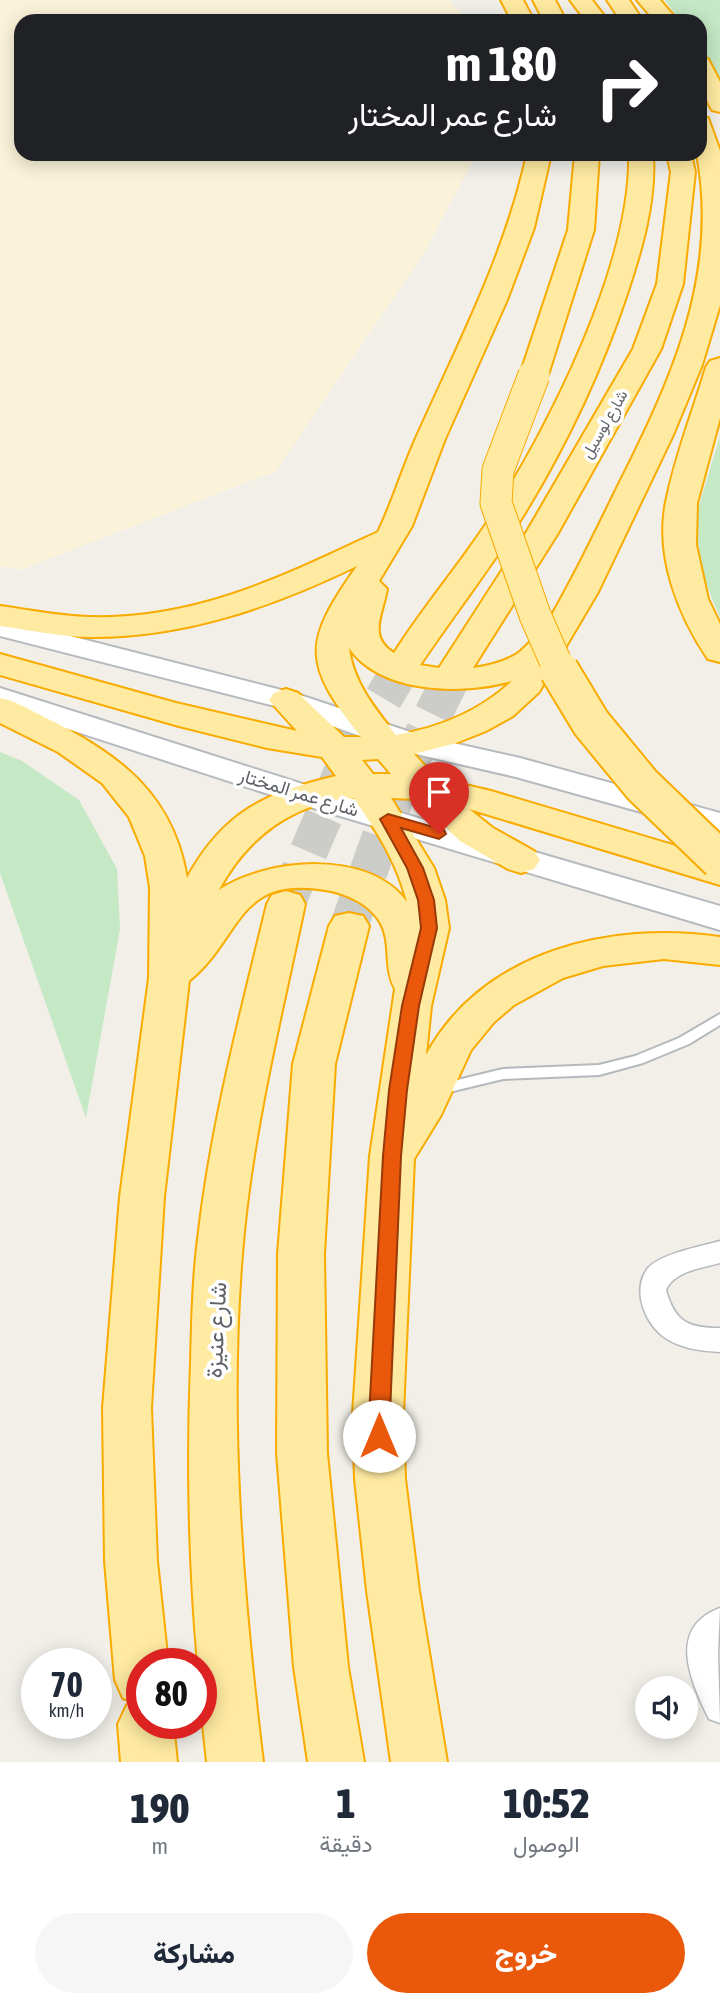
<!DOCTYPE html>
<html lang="ar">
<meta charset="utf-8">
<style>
:root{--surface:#fff;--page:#f6f6f7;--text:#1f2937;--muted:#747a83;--accent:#ea580c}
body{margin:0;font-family:"Asap Condensed",Vazirmatn,sans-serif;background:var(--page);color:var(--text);direction:rtl;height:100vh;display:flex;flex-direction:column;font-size:26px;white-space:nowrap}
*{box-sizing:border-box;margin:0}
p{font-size:23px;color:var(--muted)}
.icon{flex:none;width:38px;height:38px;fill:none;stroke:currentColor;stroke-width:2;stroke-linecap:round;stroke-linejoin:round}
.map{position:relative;height:1762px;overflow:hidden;direction:ltr}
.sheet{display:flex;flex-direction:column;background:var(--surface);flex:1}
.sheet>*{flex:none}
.top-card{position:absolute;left:14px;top:14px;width:693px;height:147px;border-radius:21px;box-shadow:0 4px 18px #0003;direction:rtl;background:#202124;color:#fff;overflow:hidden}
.controls{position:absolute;left:635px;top:1676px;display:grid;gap:14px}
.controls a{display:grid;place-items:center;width:63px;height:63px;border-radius:50%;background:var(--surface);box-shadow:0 4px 18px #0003;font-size:35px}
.speed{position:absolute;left:21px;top:1648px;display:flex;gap:14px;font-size:35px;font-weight:700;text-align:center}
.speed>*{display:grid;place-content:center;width:91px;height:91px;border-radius:50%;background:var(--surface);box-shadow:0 4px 18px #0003;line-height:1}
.speed small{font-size:18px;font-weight:400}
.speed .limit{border:10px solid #d22;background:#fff;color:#111}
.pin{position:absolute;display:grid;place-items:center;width:60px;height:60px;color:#fff;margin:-72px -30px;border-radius:50% 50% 50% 0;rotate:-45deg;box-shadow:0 0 7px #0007}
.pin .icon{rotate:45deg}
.me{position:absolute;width:77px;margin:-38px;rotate:0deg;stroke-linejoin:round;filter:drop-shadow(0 0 5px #0008)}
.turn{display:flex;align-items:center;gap:24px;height:147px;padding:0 35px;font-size:32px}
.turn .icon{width:91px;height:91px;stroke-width:2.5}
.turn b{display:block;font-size:49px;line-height:60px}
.eta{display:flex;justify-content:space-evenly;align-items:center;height:119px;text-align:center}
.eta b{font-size:42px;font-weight:800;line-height:49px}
.cta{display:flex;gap:14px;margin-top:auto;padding:14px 35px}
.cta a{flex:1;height:80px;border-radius:42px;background:var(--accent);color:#fff;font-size:28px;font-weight:800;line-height:80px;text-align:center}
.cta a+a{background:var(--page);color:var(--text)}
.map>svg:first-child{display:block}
.green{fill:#c5e8c5}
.sand{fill:#fbf3d9}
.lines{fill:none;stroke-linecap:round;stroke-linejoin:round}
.trunk-tunnel-far1{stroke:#ccccc8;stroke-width:31;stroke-dasharray:31 15;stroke-linecap:butt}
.trunk-tunnel{stroke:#ccccc8;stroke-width:38;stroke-dasharray:38 19;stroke-linecap:butt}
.service-casing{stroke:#b5b8bc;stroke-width:4}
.minor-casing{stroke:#b5b8bc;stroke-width:3}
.secondary-casing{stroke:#b6babf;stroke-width:4}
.trunk-casing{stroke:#f9ab00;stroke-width:4}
.service{fill:#fff;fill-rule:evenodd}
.minor{fill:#fff;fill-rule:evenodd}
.secondary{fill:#fff;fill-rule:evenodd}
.trunk{fill:#feeaa1;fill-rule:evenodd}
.trunk-bridge-far1-casing{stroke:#f9ab00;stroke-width:33;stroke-linecap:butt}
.trunk-bridge-casing{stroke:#f9ab00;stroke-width:42;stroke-linecap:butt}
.trunk-bridge-far1{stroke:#feeaa1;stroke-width:31}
.trunk-bridge{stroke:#feeaa1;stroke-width:38}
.route{fill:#ea580c;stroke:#983908;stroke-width:2}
.labels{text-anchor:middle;stroke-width:7;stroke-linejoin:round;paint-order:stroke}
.far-street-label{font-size:16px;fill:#5f6368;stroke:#fff}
.street-label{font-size:19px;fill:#5f6368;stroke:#fff}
.near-street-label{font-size:23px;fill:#5f6368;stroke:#fff}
</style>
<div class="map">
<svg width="720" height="1762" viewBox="0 0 720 1762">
<rect width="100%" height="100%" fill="#f1efe8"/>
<path class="green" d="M665,0H720V83L700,50V21H680Z
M720,436V618L700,568L696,515Z
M0,752L22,761L79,800L117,869L120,929L86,1118L0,873Z"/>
<path class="sand" d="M0,0H449L468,21H21V154H476L426,250L276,471L20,570L0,566Z"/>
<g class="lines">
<path class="trunk-tunnel-far1" d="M399,672L406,661"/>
<path class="trunk-tunnel" d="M286,904L350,755L400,670
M349,926L402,778L455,670"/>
<g class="service-casing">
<path id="service" d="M720,1014V1025L689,1044L643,1063L599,1075L503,1079L441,1094L436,1093L434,1089L436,1085L441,1084L503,1069L599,1065L635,1056L679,1038Z"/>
</g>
<g class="minor-casing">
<path id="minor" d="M720,1241V1263C702,1268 674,1271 666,1290C675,1322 688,1328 720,1328V1352C702,1351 683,1349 667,1339C645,1325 631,1290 648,1268C660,1254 702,1246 720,1241Z
M720,1608L718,1653L720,1723L709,1719C691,1682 666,1628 720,1608Z"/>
</g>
<g class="secondary-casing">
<path id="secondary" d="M0,618L297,694L422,736L520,758L720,813V834L516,777L403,751L275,706L0,636Z
M0,688L312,787L720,906V930L290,801L0,707Z"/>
</g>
<g class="trunk-casing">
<path id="trunk" d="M501,0H523L534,21H512Z
M533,0H555L566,21H544Z
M570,0H592L608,21H586Z
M607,0H629L643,21H621Z
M637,0H660L678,21H655Z
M700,57L708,59L720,82V112L712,110L700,87Z
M700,116L708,118L720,151V305L702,365L673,435L598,592L539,692L513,716L486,731L456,743L414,754L436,778L491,791L720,859V885L469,809L493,828L534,851L540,860L534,869L521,873L508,869L460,841L415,799L391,798L434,868L445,900L449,928L431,1006L426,1055C483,951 610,921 720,937V965L664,959L603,966L563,978L514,1005L494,1022L471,1050L441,1115L414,1159L403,1414L405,1479L419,1591L447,1762H391L367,1591L355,1479L353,1414L370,1156L395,989C383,968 392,942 380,922C370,905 349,895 331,891C235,873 244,936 189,981L164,1197L151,1408L157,1561L168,1664H142V1724H173L177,1762H121L118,1724L127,1705L134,1702L123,1698L115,1680L105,1561L103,1408L120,1197L149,978L150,888L145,856L129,817L102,783L58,752L0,723V698L12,701C95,742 170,776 187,878C224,811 265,793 336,776L322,757L267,748L179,726L0,675V654L176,703L297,731L269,700L274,693L286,689L298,693L344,737H361C302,662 303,643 357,566C274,606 185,638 90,637C61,637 30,630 0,626V606C29,610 60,616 90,617C196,620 284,576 378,532C393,501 402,469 416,438C458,344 505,255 527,154H551L534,228L507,300L445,439L412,526L379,581L387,589C383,614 367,637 394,653C424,606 460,564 490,518C549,428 632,262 629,154H653C656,202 642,249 627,294C601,372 566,446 523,516C491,567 454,615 420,665L439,668L526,533L633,349L657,284L671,172L667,154H691L695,172L683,284L661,349L558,533L473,668C488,666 504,662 517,654C525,649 530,639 539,637C568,589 592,539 616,490C670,383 720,277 697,154H700ZM349,648C381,694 463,695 512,681C480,711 439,728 396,735C375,709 353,682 349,648ZM378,759L391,774H373L362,760ZM353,798C377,830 397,863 407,902C369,849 267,858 219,890C247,837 293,803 353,798Z
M575,154H599L594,230L548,375L544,381L534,384L524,381L520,375L568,230Z
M720,358V418L697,503L696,545L708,599L720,624V662L708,659C678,615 655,556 666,502C675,456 693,411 706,367L710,361Z
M286,891L300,895L305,904C282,1013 255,1122 244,1232C227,1404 242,1591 263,1762H207L201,1706V1664H198C189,1564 187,1463 191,1363C192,1319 193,1274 199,1231C212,1120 241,1012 267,904L272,895Z
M349,913L363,916L369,926L335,1064L324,1254L327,1453L348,1667L364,1762H308L294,1667L277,1453L278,1254L293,1064L329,926L335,916Z"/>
</g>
<use href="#service" class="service"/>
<use href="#minor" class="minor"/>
<use href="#secondary" class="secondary"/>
<use href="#trunk" class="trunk"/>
<g class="trunk-bridge-far1-casing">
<path id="trunk-bridge-far1" d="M534,375L498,470L496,503L535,615L560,672"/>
</g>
<g class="trunk-bridge-casing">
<path id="trunk-bridge" d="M559,670L591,723L642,785L720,860"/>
</g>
<use href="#trunk-bridge-far1" class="trunk-bridge-far1"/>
<use href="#trunk-bridge" class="trunk-bridge"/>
</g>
<path class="route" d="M388,814L444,830L446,834L439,839L401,828L423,868L434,900L437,928L419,1006L407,1090L401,1156L389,1436L386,1442L379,1444L371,1442L368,1436L383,1156L389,1090L402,1006L421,928L418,900L407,868L380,819Z"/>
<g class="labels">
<g class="far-street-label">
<text transform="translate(604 424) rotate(-60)" y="6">شارع لوسيل</text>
</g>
<g class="street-label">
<text transform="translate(299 792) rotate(17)" y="7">شارع عمر المختار</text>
</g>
<g class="near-street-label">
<text transform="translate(216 1330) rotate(-87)" y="8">شارع عنيزة</text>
</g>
</g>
</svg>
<div class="controls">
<a><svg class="icon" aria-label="sound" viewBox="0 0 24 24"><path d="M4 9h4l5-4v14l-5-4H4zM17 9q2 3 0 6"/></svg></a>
</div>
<div class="speed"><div>70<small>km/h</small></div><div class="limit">80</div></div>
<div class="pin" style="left:439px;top:834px;background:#d93025"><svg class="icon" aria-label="arrive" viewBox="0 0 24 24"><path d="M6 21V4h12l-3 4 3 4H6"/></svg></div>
<svg class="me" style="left:379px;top:1436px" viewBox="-20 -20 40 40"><circle r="19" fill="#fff"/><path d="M0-13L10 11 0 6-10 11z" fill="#ea580c"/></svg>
<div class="top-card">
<div class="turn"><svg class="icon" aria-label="right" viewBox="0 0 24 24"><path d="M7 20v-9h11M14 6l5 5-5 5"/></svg><div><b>180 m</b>شارع عمر المختار</div></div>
</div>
</div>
<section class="sheet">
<div class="eta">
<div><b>10:52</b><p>الوصول</p></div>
<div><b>1</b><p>دقيقة</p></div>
<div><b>190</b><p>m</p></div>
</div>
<div class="cta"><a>خروج</a><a>مشاركة</a></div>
</section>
